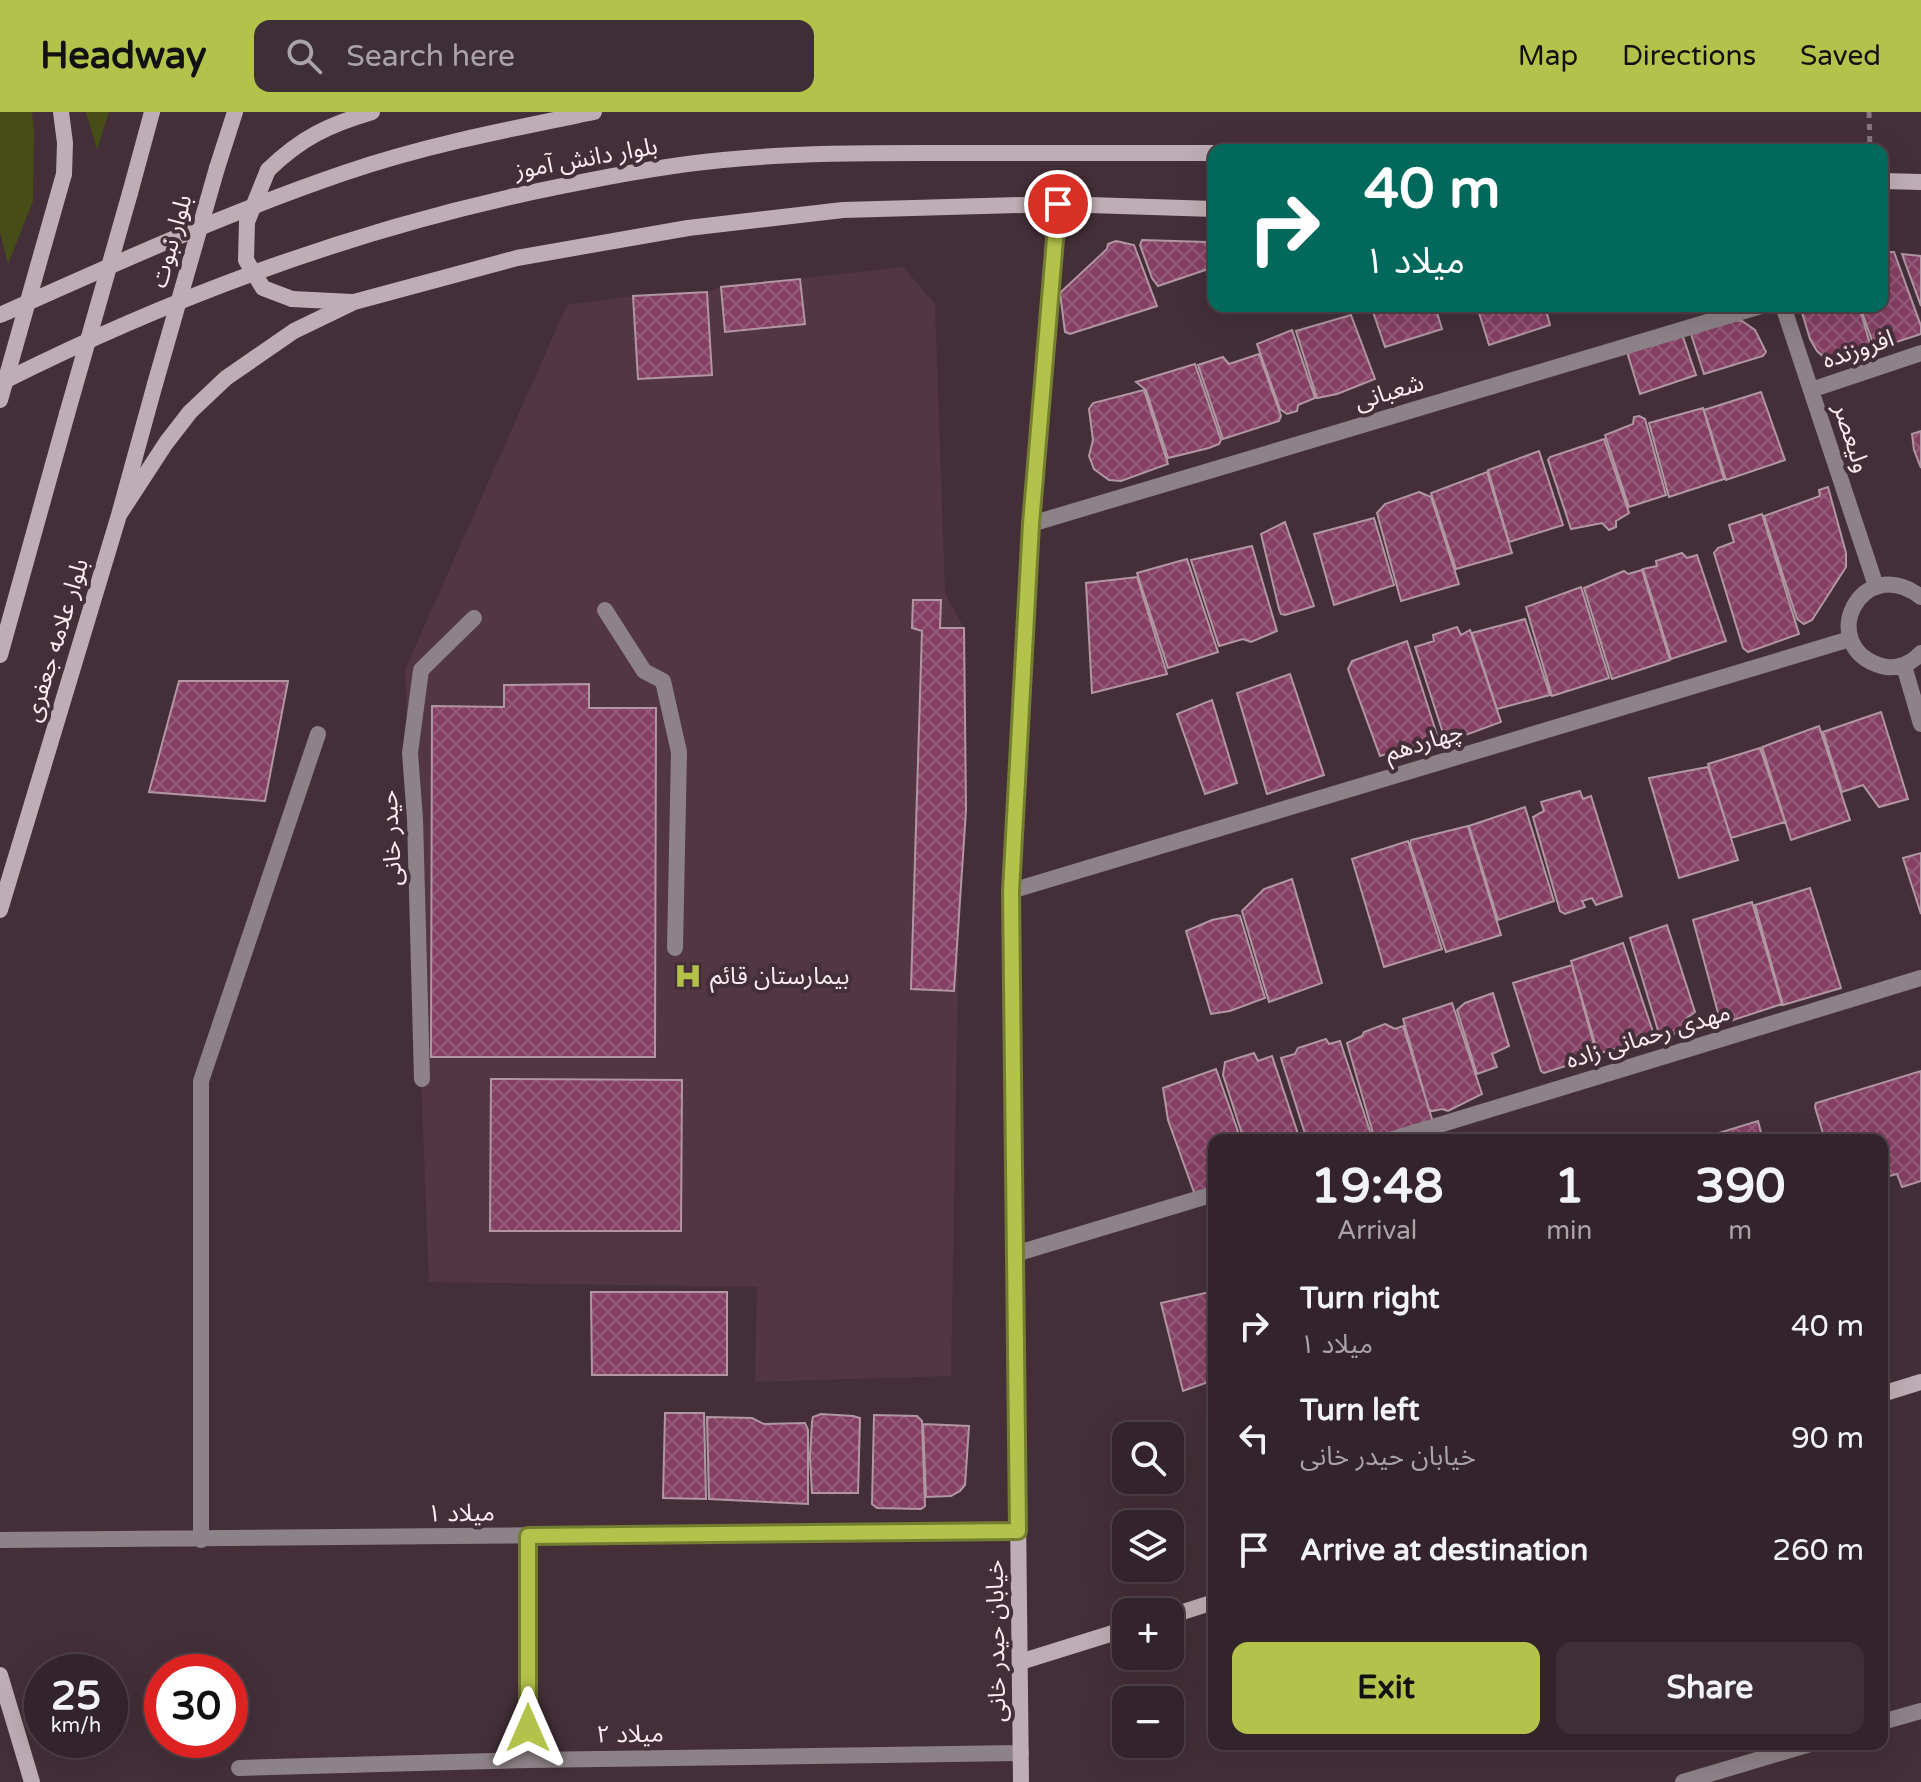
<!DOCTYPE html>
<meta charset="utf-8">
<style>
:root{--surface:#33232a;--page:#3e2f36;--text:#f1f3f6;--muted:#a9a4a8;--line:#4e4047;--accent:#b3c24b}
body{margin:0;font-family:"Varela Round","Noto Sans Arabic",sans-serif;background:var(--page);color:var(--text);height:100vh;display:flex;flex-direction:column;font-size:30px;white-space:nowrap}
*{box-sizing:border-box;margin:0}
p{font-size:26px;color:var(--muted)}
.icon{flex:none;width:44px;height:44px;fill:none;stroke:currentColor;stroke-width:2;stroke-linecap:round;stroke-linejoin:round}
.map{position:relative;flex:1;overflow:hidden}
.panel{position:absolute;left:1208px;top:1022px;width:680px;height:616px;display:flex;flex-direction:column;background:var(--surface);border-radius:16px;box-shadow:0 8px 32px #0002,0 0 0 2px var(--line)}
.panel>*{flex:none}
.banner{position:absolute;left:1208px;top:32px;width:680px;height:168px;border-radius:16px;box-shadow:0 8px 32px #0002,0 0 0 2px var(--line);background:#00695c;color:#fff;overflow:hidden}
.fabs{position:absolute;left:1112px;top:1310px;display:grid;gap:16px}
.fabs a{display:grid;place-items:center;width:72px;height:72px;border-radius:16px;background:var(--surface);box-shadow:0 8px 32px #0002,0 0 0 2px var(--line);font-size:40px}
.speed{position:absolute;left:24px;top:1542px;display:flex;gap:16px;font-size:40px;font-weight:700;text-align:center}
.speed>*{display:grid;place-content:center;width:104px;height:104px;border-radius:50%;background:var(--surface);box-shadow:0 8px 32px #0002,0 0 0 2px var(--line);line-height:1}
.speed small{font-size:20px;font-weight:400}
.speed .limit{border:12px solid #d22;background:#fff;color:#111}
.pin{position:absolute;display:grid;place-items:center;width:68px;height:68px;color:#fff;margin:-34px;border:4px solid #fff;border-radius:50%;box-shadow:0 2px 8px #0007}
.me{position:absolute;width:88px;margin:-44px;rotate:0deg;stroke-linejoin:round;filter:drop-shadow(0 0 6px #0008)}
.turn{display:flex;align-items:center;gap:28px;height:168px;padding:0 24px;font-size:36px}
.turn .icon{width:104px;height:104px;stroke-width:2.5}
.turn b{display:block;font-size:56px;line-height:68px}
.eta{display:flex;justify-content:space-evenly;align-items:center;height:136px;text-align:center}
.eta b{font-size:48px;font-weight:700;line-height:56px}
.action{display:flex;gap:16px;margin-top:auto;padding:16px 24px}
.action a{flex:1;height:92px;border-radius:16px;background:var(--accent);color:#111;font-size:32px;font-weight:700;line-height:92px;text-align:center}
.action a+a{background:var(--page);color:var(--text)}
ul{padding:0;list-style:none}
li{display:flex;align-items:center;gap:24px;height:112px;padding:0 24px}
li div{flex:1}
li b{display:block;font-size:30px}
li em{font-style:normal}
header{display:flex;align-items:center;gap:48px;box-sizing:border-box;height:112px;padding:0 40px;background:var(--accent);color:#111}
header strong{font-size:38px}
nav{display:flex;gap:44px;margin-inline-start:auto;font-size:28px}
.search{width:560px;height:72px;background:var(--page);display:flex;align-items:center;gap:20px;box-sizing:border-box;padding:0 28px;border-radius:16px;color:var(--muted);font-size:30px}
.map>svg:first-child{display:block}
.built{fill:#523643}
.green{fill:#464d17}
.building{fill:url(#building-cross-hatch);stroke:#b097a2;stroke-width:2}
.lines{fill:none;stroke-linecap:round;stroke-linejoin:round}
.path{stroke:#88757d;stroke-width:5;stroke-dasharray:6 6;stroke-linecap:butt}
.lane{stroke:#8d8287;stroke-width:16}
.street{stroke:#8d8287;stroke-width:16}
.secondary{stroke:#beadb4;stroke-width:16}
.secondary-bridge{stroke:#beadb4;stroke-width:16}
.route-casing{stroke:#747e31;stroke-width:20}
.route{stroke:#b3c24b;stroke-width:14}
.labels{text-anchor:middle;stroke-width:8;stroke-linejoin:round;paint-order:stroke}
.street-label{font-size:24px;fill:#faecf2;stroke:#442f38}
.poi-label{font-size:24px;fill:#faecf2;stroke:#442f38;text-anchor:start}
</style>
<header>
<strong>Headway</strong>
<div class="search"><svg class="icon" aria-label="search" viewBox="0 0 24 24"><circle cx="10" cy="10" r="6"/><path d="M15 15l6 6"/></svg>Search here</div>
<nav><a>Map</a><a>Directions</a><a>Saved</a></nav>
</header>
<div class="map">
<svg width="1921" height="1670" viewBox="0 0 1921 1670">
<defs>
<pattern id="building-cross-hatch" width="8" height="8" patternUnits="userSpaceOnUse" patternTransform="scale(2)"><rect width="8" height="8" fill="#843f63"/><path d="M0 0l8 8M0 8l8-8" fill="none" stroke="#965b7a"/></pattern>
</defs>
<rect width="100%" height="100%" fill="#442f38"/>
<path class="built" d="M903,155L935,192L945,481L964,516L951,1264L755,1270L757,1175L429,1170L405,558L567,193L633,184L707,180L721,175Z"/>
<path class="green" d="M0,0H32L34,19L33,89L8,152L0,120Z
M86,0H109L97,37Z"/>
<path class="building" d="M1142,128L1206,130L1214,155L1158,174L1152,166L1140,133Z
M1116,129L1134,133L1157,194L1070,222L1065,220L1060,181L1107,137L1108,132Z
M1882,140H1894L1921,214V222L1875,237L1860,194H1882Z
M1902,142L1921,144V194Z
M800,167L805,212L725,220L721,175Z
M707,180L712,263L638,267L633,184Z
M1371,194H1435L1442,217L1385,235Z
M1477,194H1545L1550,213L1489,233Z
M1800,194H1859L1872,239L1833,253L1817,239L1810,227Z
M1351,203L1375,267L1337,282L1317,286L1296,219Z
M1733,208L1742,209L1755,218L1766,240L1763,244L1704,262L1691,222Z
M1292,218L1315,286L1298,293L1297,299L1287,302L1280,297L1257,232Z
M1682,222L1696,263L1640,282L1627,240Z
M1259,242L1281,304L1279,309L1223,327L1198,253L1223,245L1229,252Z
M1195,252L1221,328L1219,332L1209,336L1168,346L1146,278L1136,270Z
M1144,278L1168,352L1121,369L1109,368L1094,357L1089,344L1093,328L1089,297L1093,291Z
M1761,280L1785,348L1726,368L1704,298Z
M1703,296L1724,367L1669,385L1649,311Z
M1639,304L1645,307L1666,383L1629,395L1605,323L1633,312L1634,305Z
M1921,319V356L1914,338L1912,322Z
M1604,327L1629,401L1616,409V415L1609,418L1602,411L1571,417L1548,348L1550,345Z
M1539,339L1563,413L1509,430L1488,358Z
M1487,360L1512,441L1456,457L1431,381Z
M1828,375L1846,441V455L1812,508L1804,512L1797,507L1764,404L1820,384L1819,378Z
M1419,380L1431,385L1459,472L1401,489L1377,401L1385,392Z
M1762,402L1799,522L1748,540L1743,536L1714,441L1718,436L1734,430L1729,413Z
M1374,406L1394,473L1334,493L1314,422Z
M1285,410L1314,494L1285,503L1281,502L1279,497L1261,422Z
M1252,434L1277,519L1251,530L1243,527L1219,534L1191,448Z
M1682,441L1687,446L1697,443L1726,529L1671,547L1643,457L1657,454L1656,449Z
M1187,447L1218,540L1168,556L1137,461Z
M1642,458L1670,548L1612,567L1584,476L1624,459L1628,462Z
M1137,465L1167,562L1092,581L1086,471Z
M1581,475L1609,566L1552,584L1526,495Z
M913,488H941L940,516H964L966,698L954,879L911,877L922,519L912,516Z
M1525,507L1550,583L1497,597L1472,521Z
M1457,515L1461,523L1470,518L1501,610L1452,628L1444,624L1415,535L1434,529L1433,523Z
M1407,529L1438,626L1380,644L1348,557L1352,549Z
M1290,562L1324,663L1267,682L1237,581Z
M179,569H288L265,689L149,680Z
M589,572V596H656L655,945H431L432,594L504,595V573Z
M1212,588L1237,671L1205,682L1177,602Z
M1881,600L1908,687L1879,695L1863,673L1842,680L1823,620Z
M1819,614L1850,708L1791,728L1762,635Z
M1760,636L1785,710L1731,726L1708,652Z
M1708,655L1738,748L1679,766L1649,666Z
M1580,679L1583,687L1591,684L1622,784L1596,793L1592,786L1582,789L1585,795L1565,802L1560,799L1533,705L1544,699L1541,690Z
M1525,695L1554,789L1498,808L1469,714Z
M1468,714L1501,823L1446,840L1410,732L1411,728Z
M1408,729L1442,837L1384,855L1352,747Z
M1921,741V802L1903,746Z
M1292,767L1322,871L1269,890L1242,799L1264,777Z
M1810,776L1841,876L1783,893L1755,793Z
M1752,790L1782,892L1721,912L1693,808Z
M1237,803L1240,804L1265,886L1230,899L1211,902L1186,819L1212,808Z
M1667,813L1695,900L1687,906L1686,914L1677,921L1660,925L1630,826Z
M1623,831L1653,920L1651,925L1598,942L1571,849Z
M1572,853L1597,944L1544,961L1541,959L1513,871Z
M1493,881L1509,934L1492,942L1497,955L1477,962L1457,898L1465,891Z
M1452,891L1482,982L1448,999L1442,997L1433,999L1429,998L1403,907Z
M1385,912L1395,917L1403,914L1433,1010L1375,1028L1347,931L1362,924L1364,920Z
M1326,927L1329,932L1340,929L1371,1022L1353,1028H1307L1281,946L1295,942L1298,936Z
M1254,941L1258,949L1272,944L1300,1028H1244L1223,963L1225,950Z
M1216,957L1241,1028H1214V1076L1195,1083L1168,1008L1163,976Z
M1921,959V1069L1902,1075L1897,1062L1882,1066V1028H1825L1815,995L1816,991Z
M491,967L682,968L681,1119H490Z
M1758,1009L1763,1028H1696Z
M1214,1179V1268L1183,1279L1161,1191Z
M591,1180H727V1263H592Z
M665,1301H704L706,1387L663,1386Z
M821,1302L853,1304L860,1306L858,1381H812L810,1345L812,1310L813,1305Z
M874,1303L917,1304L922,1309L925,1394L921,1397L877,1396L872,1392Z
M707,1305L752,1306L764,1312L805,1311L808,1318V1392L709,1387Z
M923,1312L969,1314L965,1373L960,1379L951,1384L926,1385Z"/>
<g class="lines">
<path class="path" d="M1869,0L1870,38"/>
<path class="lane" d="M605,498L644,559L663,569L679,640L675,836
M422,967L415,707L410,641L421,558L474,506"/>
<path class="street" d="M1783,194L1876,474
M1811,278L1921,241
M1031,412L1761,194
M1921,485C1860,439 1815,535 1882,554C1896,558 1911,552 1921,541
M1904,554L1921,612
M1011,779L1850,527
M1390,1028L1921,866
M1015,1142L1214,1082
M0,1428L1018,1419
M201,1428V969L318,622
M1882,1610L1921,1599
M528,1648V1424
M239,1656L528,1648L1021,1641
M1683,1670L1810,1632"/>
<path class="secondary" d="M61,0L65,31L64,62
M217,56L235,0
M268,58C301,26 328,13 372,0
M1882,69L1921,70
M130,81L152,0
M292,187L352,190
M0,203C114,152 227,101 344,61C426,33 510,17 594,0
M0,271C177,182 367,113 562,74C615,63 669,53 723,48C803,40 883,41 962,41C1046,41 1130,41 1214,41
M119,403L166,331L190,300L226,266L294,219L354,190L517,146L688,116L843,98L1058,92L1214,97
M0,543L67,302
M0,798L119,403L155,272
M1882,1282L1921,1270
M1170,1504L1214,1490
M1020,1550L1126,1517
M0,1563L32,1670
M1021,1670L1011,779L1031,412L1058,92"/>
<path class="secondary-bridge" d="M268,58L247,110L246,148L263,176L292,187
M155,272L217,56
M0,288L64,62
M67,302L130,81"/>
</g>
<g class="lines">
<g class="route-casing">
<path id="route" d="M528,1616V1424L1018,1419L1011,779L1031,412L1058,92"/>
</g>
<use href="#route" class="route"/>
</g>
<defs>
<g id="hospital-bare" transform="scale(2.16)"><path d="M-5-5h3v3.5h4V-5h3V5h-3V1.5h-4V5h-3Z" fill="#b3c24b" stroke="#442f38" stroke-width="2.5" paint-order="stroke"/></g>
</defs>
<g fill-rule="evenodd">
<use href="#hospital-bare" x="688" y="864"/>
</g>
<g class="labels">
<g class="street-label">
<text transform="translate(586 46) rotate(-10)" y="8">بلوار دانش آموز</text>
<text transform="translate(171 129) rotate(-74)" y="8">بلوار نبوت</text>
<text transform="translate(1858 237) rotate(-19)" y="8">افروزنده</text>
<text transform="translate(1389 280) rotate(-17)" y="8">شعبانی</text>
<text transform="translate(1852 326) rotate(72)" y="8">ولیعصر</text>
<text transform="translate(56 528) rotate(-73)" y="8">بلوار علامه جعفری</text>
<text transform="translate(1424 630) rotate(-17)" y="8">چهاردهم</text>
<text transform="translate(391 726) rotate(-93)" y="8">حیدر خانی</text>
<text transform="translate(1648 924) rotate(-17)" y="8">مهدی رحمانی زاده</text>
<text transform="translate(461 1401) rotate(-1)" y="8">میلاد ۱</text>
<text transform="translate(996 1529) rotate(-91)" y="8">خیابان حیدر خانی</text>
<text transform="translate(630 1622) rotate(-1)" y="8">میلاد ۲</text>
</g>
<g class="poi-label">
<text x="710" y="872">بیمارستان قائم</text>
</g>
</g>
</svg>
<div class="fabs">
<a><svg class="icon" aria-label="search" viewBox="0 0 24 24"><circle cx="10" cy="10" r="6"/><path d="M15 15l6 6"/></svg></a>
<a><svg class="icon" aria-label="layers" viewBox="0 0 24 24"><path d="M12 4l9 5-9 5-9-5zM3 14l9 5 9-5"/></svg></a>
<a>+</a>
<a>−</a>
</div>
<div class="speed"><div>25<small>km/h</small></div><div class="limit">30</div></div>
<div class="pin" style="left:1058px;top:92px;background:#d93025"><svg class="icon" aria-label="arrive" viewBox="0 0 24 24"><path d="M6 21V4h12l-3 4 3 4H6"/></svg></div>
<svg class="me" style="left:528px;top:1616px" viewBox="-20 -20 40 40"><path d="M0-17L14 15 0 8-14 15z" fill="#b3c24b" stroke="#fff" stroke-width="4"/></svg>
<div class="banner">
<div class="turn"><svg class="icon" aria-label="right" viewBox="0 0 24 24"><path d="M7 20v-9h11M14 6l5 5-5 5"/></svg><div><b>40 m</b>میلاد ۱</div></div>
</div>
<section class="panel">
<div class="eta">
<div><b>19:48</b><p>Arrival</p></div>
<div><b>1</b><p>min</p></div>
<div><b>390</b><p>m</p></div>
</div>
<ul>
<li><svg class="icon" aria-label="right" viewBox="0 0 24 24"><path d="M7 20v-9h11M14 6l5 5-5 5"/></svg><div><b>Turn right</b><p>میلاد ۱</p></div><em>40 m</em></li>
<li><svg class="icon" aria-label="left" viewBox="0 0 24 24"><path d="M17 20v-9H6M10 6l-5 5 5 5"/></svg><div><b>Turn left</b><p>خیابان حیدر خانی</p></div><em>90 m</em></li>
<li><svg class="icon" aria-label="arrive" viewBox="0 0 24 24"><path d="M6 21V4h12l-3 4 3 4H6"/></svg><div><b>Arrive at destination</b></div><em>260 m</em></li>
</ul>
<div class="action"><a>Exit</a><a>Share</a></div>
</section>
</div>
